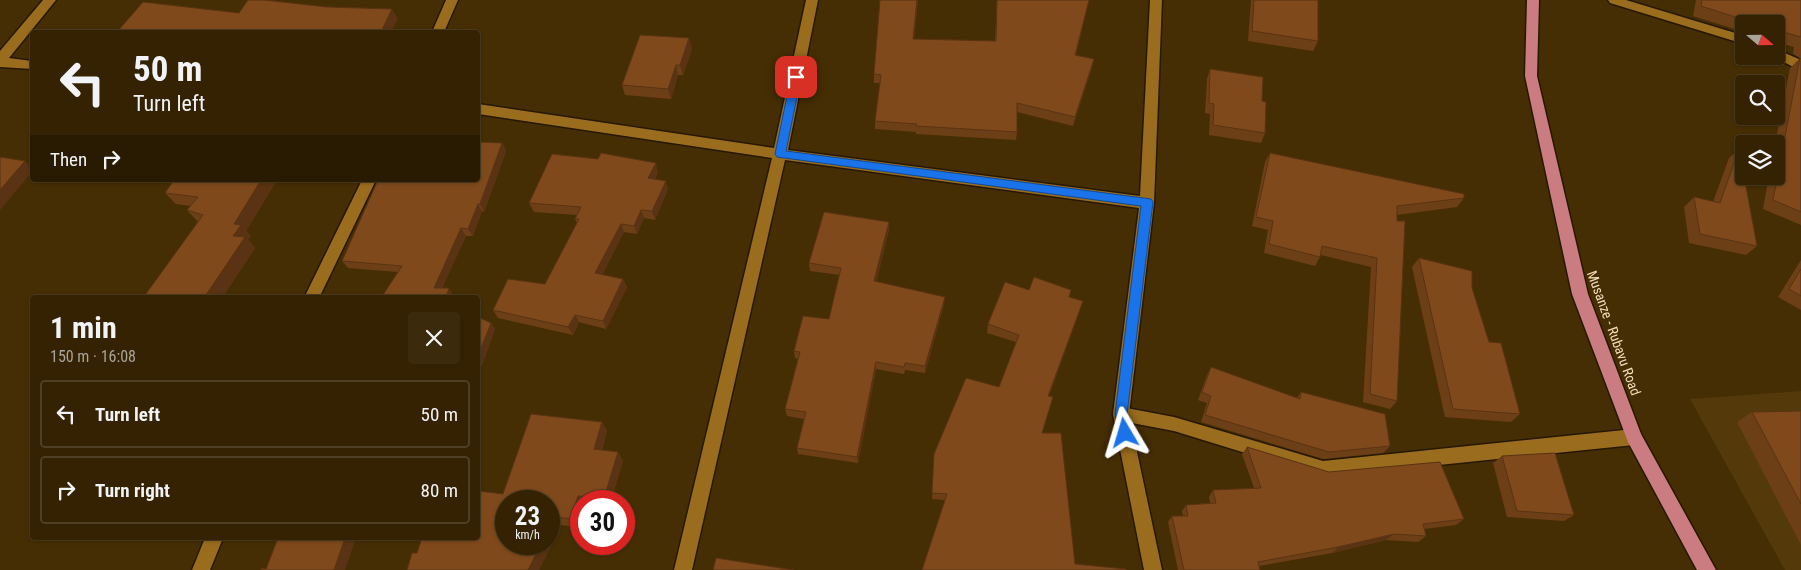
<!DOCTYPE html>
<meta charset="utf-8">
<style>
:root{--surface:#342203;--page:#3c2a0d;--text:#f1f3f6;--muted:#a9a49a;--line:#4e3f25}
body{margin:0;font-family:"Roboto Condensed",sans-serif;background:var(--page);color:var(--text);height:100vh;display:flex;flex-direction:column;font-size:19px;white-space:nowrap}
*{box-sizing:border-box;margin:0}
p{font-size:16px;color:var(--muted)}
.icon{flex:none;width:28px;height:28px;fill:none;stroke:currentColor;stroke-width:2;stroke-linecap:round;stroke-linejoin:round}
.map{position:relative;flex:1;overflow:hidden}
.drawer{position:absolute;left:30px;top:295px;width:450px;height:245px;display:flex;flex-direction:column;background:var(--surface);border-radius:5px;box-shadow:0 1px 4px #0004,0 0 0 1px var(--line)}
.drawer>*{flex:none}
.guide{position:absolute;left:30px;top:30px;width:450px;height:152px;border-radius:5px;box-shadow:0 1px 4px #0004,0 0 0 1px var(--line);background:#342203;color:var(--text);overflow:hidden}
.needle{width:32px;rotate:110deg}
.tools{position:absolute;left:1735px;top:15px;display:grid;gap:10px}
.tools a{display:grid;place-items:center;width:50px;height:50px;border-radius:5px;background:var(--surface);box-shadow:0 1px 4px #0004,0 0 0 1px var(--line);font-size:25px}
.speed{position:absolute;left:495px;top:490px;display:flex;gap:10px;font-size:25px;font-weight:700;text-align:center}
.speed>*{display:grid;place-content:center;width:65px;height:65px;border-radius:50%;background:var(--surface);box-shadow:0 1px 4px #0004,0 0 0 1px var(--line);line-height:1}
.speed small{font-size:12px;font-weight:400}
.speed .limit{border:8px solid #d22;background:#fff;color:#111}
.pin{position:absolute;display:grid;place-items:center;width:42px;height:42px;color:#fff;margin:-21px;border-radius:10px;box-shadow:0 2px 8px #0006}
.me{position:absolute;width:55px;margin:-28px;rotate:353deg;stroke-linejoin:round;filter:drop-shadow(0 0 4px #0008)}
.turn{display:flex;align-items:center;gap:18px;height:105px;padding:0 20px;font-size:22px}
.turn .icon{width:65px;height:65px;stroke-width:2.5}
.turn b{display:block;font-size:35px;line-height:42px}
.then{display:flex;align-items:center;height:48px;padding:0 20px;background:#0003;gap:10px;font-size:19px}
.round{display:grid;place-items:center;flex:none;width:52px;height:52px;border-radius:5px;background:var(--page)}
.head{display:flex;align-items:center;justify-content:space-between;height:85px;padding:0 20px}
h1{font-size:30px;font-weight:700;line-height:38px}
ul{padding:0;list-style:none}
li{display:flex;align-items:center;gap:15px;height:68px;margin:0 10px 8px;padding:0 10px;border:2px solid var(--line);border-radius:5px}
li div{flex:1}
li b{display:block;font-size:19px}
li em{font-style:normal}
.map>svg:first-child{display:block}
.built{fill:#543a0a}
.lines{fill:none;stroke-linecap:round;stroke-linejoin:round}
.lane-casing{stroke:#261802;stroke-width:3}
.street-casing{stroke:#261802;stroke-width:3}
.highway-casing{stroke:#261802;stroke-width:3}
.lane{fill:#996c1e;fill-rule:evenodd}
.street{fill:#996c1e;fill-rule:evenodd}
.highway{fill:#ca7c80;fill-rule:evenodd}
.wall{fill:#6d3f17}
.shaded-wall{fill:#593313}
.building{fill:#7f491b;stroke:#593313}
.route{fill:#1a73e8;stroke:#114b97}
.labels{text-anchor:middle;stroke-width:4;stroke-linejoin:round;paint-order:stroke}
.street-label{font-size:14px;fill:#f4dcb9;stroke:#462e04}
</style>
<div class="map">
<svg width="1801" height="570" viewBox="0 0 1801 570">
<rect width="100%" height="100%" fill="#462e04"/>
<path class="built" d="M1801,391V570H1785L1690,399Z"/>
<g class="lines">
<g class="lane-casing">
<path id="lane" d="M1121,407L1174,417L1323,461L1634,429L1640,432L1642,437L1640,442L1634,445L1323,477L1174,431L1121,421L1115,419L1113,414L1115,409Z"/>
</g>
<g class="street-casing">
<path id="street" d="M43,0H56L9,58L32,61V69L0,67V51Z
M446,0H458L444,32H432Z
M806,0H818L788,150L1140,196L1150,0H1162L1154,203L1129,414L1162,570H1144L1113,414L1139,208L785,160L692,570H674L772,158L478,114V104L774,148Z
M1608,0H1626L1732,32L1744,35V44L1610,3Z
M1776,49L1801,60V71L1772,56H1776Z
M362,180H376L319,298H304Z
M205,538H223L210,570H192Z"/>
</g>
<g class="highway-casing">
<path id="highway" d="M1527,0H1539L1537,76L1588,294L1641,434L1716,570H1697L1628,442L1572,294L1525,76Z"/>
</g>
<use href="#lane" class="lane"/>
<use href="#street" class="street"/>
<use href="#highway" class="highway"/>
</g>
<path class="wall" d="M880,0H918L914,39L995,41L997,0H1089L1076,55L1092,68L1073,126L1017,112V132L1016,140L916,134V132L875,129V121L880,83H874V74Z
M1251,0H1318V41L1313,51L1248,41Z
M1696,0H1801V225L1763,209L1769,176H1776V144H1775L1790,68L1800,58L1793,54L1794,47L1776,42V24H1744V32L1693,16Z
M689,38L692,49L683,75H678L671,99L625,95L622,85Z
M1210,69L1262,101L1265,133L1261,143L1209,135L1210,114L1205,113L1207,79Z
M502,143L506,151L484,212L482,211L473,236H466L442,288L454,296V298H381L398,272L348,268L342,261L478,180Z
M1739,149L1757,246L1746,255L1689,243L1684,207L1694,197L1713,202L1729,158Z
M1270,153L1464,198L1457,207L1397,215V401L1390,409L1363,402L1371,267L1321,255L1320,257L1315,266L1264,253L1268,230L1252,226L1265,162Z
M598,159L658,172L655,179L668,189L655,220L644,218L637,234L624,232L602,275L623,279L627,287L606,329L579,322L573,335L498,318L493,310L545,284L577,223L575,219L577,215L534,212L529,203Z
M148,180H277L246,231L251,236L248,240L255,248L222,298H143L198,222L187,210L191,206L176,204L165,193L172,183Z
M889,222V230L876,282L944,305L925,373L905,370L904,374L876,369L858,463L798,454L797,448L804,419L787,416L785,409L798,359L795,358L794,351L829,319L840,275L810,271L809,263Z
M1419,258L1472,288L1489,342L1520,414L1511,422L1445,417L1412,267Z
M1801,260V310L1778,297Z
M1029,290L1069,297L1080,310L1049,396L922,570L945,500L932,499L934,454L999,387L1016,342L987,333L988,324Z
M478,317L491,323L495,329L482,365L478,364Z
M1211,367L1297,398L1301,392L1390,446L1383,453L1323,459L1201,422L1207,403L1198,400L1207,375Z
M1801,411V545L1737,422L1752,412Z
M602,422L607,431L602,450L618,452L623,461L611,501H581L577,527L561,525L539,570H407L503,494Z
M1247,447L1464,519L1456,525L1424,529L1426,536L1418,542L1386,540L1332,553L1259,566L1260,570H1178L1168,522L1172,516H1183L1182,511L1186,505L1210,503L1209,497L1213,490L1254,488L1242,454Z
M1502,456L1574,515L1564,521L1507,517L1493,463Z"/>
<path class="shaded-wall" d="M917,0H918L913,47V39Z
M392,9L398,19L391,32H381Z
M689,38L692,49L683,75L680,65Z
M1094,59L1092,68L1073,126L1075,117Z
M676,65L678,75L671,99L668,89Z
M502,143L506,151L484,212L480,204Z
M25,161L32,168V172L0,210V190Z
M656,163L658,172L651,187L648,178Z
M261,180H277L246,231L251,236L248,240L255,248L222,298H204L233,236L234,224Z
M666,181L668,189L655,220L652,211Z
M478,204L482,211L473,236L468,229Z
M641,210L644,218L637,234L634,226Z
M889,222V230L875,289L874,281Z
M621,224L624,232L599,281L595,273Z
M461,228L466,236L439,295L434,288Z
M623,279L627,287L606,329L603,321Z
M449,288L454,296V298H446Z
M945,297L944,305L925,373V366Z
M1083,301L1080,310L1046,403L1048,396Z
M575,315L579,322L573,335L568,327Z
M491,323L495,329L482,365L478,359V356Z
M876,362V369L858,463L857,457Z
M602,422L607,431L599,458L594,449Z
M618,452L623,461L611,501H606L604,498Z
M578,496L582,501H581V513L577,527L571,519Z
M555,517L561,525L539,570H528L541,544H549V529Z
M1394,534L1386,540L1332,553L1338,547Z
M345,538H356L345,570H334Z"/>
<path class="building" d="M248,0H264L327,7L392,9L381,32H117L143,2L239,13Z
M880,0H917L913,39L996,41L997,0H1089L1075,55L1094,59L1075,117L1017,103V132L916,126L917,124L875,121L881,75L874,74Z
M1254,0H1318V41L1252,31Z
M1702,0H1801V37L1776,30V24H1757L1701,6Z
M640,35L689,38L680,65H676L668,89L622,85Z
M1800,58L1801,59V212L1773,200Z
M1210,69L1263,77L1262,101L1266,102L1265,133L1213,125L1214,104L1209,103Z
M478,142L502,143L480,204H478L468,229L461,228L434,288H449L446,298H381L402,266L342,261L378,180H478Z
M1739,149L1744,176L1757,246L1700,234L1694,197L1720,203Z
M601,153L656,163L648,178L666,181L652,211L641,210L634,226L621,224L595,273L623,279L603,321L575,315L568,327L493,310L508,279L545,284L579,219H575L581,207L529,203L552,154L598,159Z
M1270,153L1464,194V198L1397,206V221H1405L1397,401L1370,394L1377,258L1322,246L1320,257L1269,244L1273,221L1256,217Z
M0,157L25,161L0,190Z
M174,180H261L234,224L241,225L233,236L245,237L204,298H143L203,215L187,210L198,197L165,193Z
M824,212L889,222L874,281L945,297L925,366L905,363L904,367L876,362L857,457L797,448L806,412L785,409L800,352L794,351L803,316L829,319L841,268L809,263Z
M1419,258L1472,271V288L1489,342L1501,343L1520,414L1453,409Z
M1801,269V296L1789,289Z
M1034,277L1071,290L1069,297L1083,301L1048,396L1053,397L1042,433H1061L1075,564L1126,569V570H922L947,494L932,493L934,454L966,378L999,387L1019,335L988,324L1005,282L1029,290Z
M478,317L491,323L478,356Z
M1211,367L1300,399L1301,392L1385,414L1390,446L1329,452L1205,415L1211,396L1202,392Z
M1801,411V504L1752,412Z
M531,414L602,422L594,449L618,452L604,498L578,496L571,519L555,517L549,529V501H506V544H541L528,570H407L412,553H417L422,538H478V491L503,494Z
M1247,447L1329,472L1440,462L1464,519L1423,524L1426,536L1394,534L1338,547L1258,562L1260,570H1184L1172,516H1188L1186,505L1216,503L1213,490L1261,488Z
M1555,453L1574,515L1517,511L1502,456Z
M278,538H345L334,570H261V568L266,569Z
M716,558L794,570H713Z"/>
<path class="route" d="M796,74L801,77L786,151L1151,199L1153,202L1127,414L1131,433L1129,437L1125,438L1120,437L1115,414L1141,206L777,157L775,154L791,77Z"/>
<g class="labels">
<g class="street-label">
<text transform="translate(1614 333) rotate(70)" y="5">Musanze - Rubavu Road</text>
</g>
</g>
</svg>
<div class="tools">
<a><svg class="needle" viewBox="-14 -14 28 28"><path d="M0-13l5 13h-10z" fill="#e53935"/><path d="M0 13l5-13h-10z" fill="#a9a49a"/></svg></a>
<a><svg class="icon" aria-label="search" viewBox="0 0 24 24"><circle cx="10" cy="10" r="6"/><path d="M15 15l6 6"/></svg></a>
<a><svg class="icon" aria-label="layers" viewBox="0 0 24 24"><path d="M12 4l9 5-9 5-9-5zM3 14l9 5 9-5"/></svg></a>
</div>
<div class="speed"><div>23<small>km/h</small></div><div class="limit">30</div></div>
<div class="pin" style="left:796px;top:77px;background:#d93025"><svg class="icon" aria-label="arrive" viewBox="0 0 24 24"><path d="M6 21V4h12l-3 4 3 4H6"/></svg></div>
<svg class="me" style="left:1125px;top:433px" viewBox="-20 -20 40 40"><path d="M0-17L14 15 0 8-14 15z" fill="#1a73e8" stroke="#fff" stroke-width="4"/></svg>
<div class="guide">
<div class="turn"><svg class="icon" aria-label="left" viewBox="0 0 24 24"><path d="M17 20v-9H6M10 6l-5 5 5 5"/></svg><div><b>50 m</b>Turn left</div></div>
<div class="then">Then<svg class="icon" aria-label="right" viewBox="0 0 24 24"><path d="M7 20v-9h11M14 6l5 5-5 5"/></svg></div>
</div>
<section class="drawer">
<div class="head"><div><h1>1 min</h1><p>150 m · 16:08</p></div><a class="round"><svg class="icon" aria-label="close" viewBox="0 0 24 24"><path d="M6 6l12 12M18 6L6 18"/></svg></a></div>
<ul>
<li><svg class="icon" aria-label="left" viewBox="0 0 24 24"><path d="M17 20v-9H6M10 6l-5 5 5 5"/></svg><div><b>Turn left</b></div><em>50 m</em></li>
<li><svg class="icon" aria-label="right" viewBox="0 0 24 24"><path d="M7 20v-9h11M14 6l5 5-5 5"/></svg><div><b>Turn right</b></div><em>80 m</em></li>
</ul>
</section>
</div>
